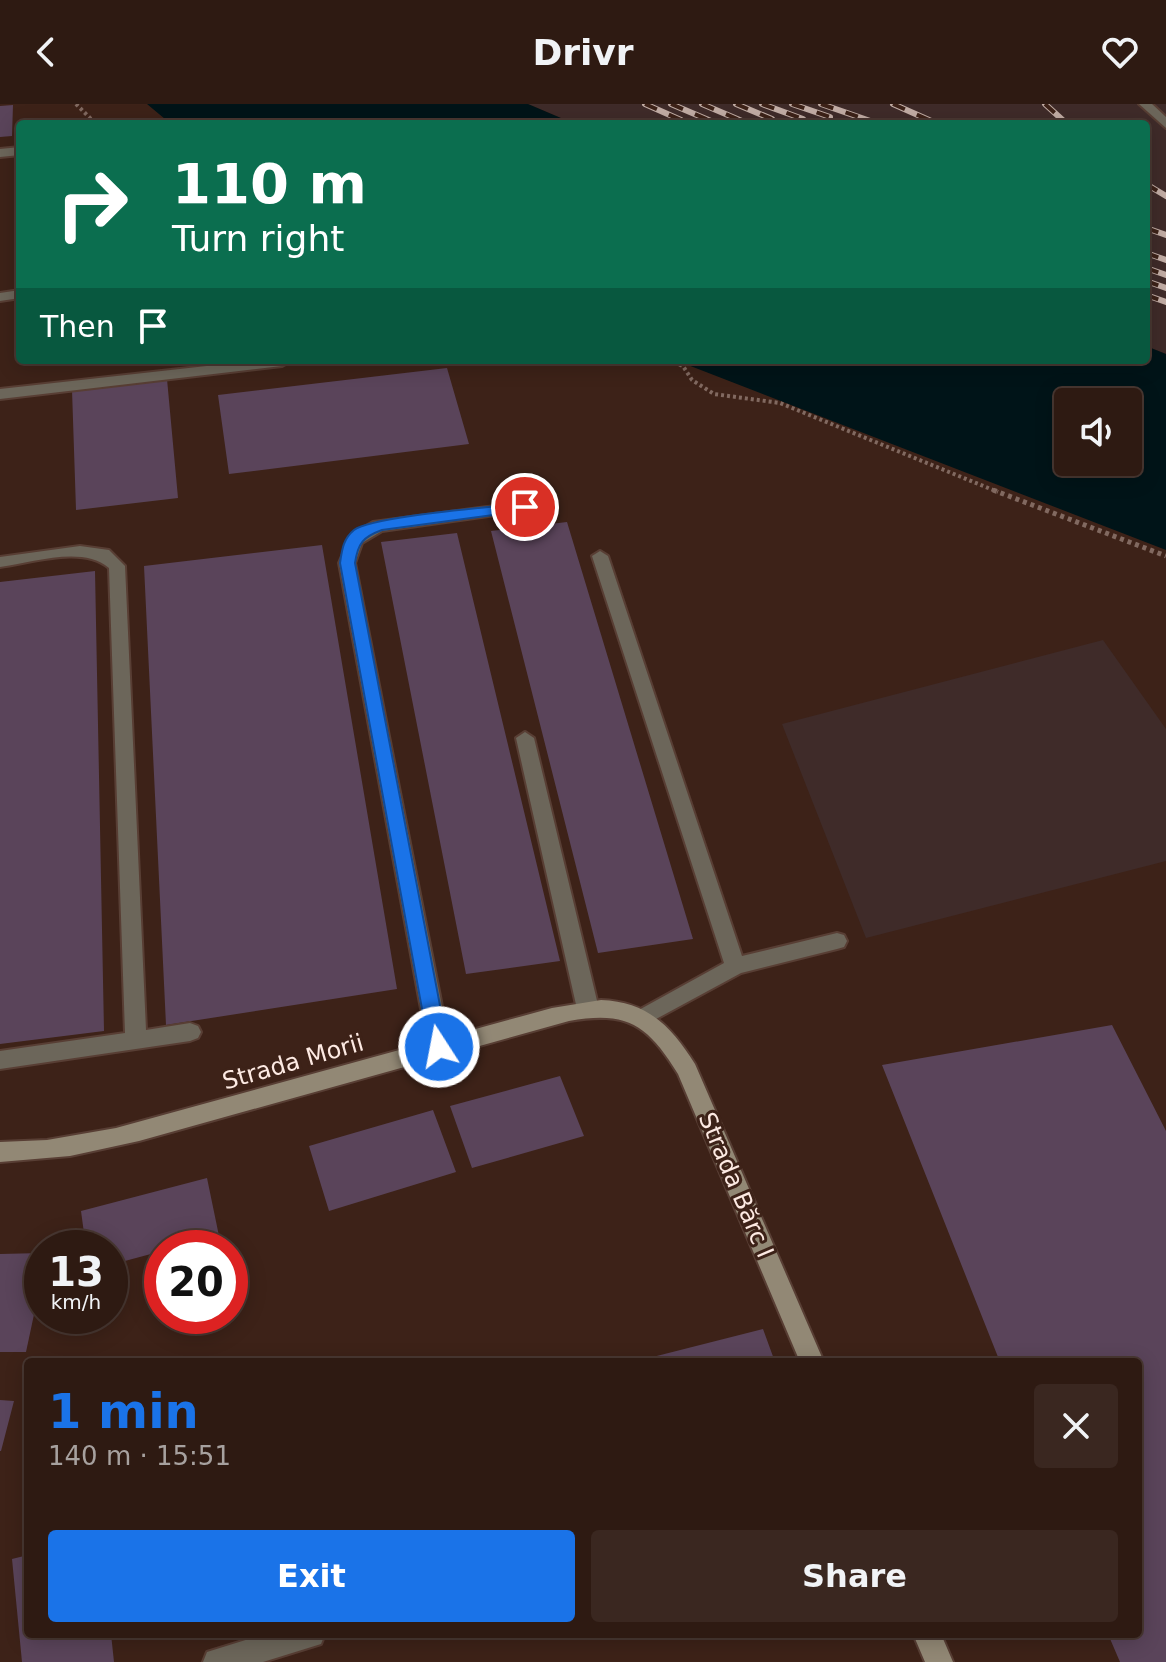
<!DOCTYPE html>
<meta charset="utf-8">
<style>
:root{--surface:#2e1a12;--page:#3a2720;--text:#f1f3f6;--muted:#a7a19f;--line:#493832;--accent:#1a73e8}
body{margin:0;font-family:"DejaVu Sans",sans-serif;background:var(--page);color:var(--text);height:100vh;display:flex;flex-direction:column;font-size:30px;white-space:nowrap}
*{box-sizing:border-box;margin:0}
p{font-size:26px;color:var(--muted)}
.icon{flex:none;width:44px;height:44px;fill:none;stroke:currentColor;stroke-width:2;stroke-linecap:round;stroke-linejoin:round}
.map{position:relative;flex:1;overflow:hidden}
.details{position:absolute;left:24px;top:1254px;width:1118px;height:280px;display:flex;flex-direction:column;background:var(--surface);border-radius:8px;box-shadow:0 4px 20px #0003,0 0 0 2px var(--line)}
.details>*{flex:none}
.top-card{position:absolute;left:16px;top:16px;width:1134px;height:244px;border-radius:8px;box-shadow:0 4px 20px #0003,0 0 0 2px var(--line);background:#0b6e4f;color:#fff;overflow:hidden}
.tools{position:absolute;left:1054px;top:284px;display:grid;gap:16px}
.tools a{display:grid;place-items:center;width:88px;height:88px;border-radius:8px;background:var(--surface);box-shadow:0 4px 20px #0003,0 0 0 2px var(--line);font-size:40px}
.speed{position:absolute;left:24px;top:1126px;display:flex;gap:16px;font-size:40px;font-weight:700;text-align:center}
.speed>*{display:grid;place-content:center;width:104px;height:104px;border-radius:50%;background:var(--surface);box-shadow:0 4px 20px #0003,0 0 0 2px var(--line);line-height:1}
.speed small{font-size:20px;font-weight:400}
.speed .limit{border:12px solid #d22;background:#fff;color:#111}
.pin{position:absolute;display:grid;place-items:center;width:68px;height:68px;color:#fff;margin:-34px;border:4px solid #fff;border-radius:50%;box-shadow:0 2px 8px #0007}
.me{position:absolute;width:88px;margin:-44px;rotate:349deg;stroke-linejoin:round;filter:drop-shadow(0 0 6px #0008)}
.turn{display:flex;align-items:center;gap:28px;height:168px;padding:0 24px;font-size:36px}
.turn .icon{width:104px;height:104px;stroke-width:2.5}
.turn b{display:block;font-size:56px;line-height:68px}
.then{display:flex;align-items:center;height:76px;padding:0 24px;background:#0003;gap:16px;font-size:30px}
.round{display:grid;place-items:center;flex:none;width:84px;height:84px;border-radius:8px;background:var(--page)}
.headline{display:flex;align-items:center;justify-content:space-between;height:136px;padding:0 24px}
h1{font-size:48px;font-weight:800;line-height:60px;color:var(--accent)}
.primary-button{display:flex;gap:16px;margin-top:auto;padding:16px 24px}
.primary-button a{flex:1;height:92px;border-radius:8px;background:var(--accent);color:#fff;font-size:32px;font-weight:800;line-height:92px;text-align:center}
.primary-button a+a{background:var(--page);color:var(--text)}
header{display:flex;justify-content:space-between;align-items:center;height:104px;padding:0 24px;background:var(--surface);font-size:36px;font-weight:800}
.map>svg:first-child{display:block}
.industrial{fill:#3f2b29}
.water{fill:#001418;fill-rule:evenodd}
.building{fill:#5a445a}
.lines{fill:none;stroke-linecap:round;stroke-linejoin:round}
.lane-casing{stroke:#583e34;stroke-width:4}
.secondary-casing{stroke:#583e34;stroke-width:4}
.path-far1{stroke:#816960;stroke-width:4;stroke-dasharray:3 3;stroke-linecap:butt}
.path{stroke:#816960;stroke-width:5;stroke-dasharray:4 4;stroke-linecap:butt}
.lane{fill:#6c665a;fill-rule:evenodd}
.secondary{fill:#928875;fill-rule:evenodd}
.rail-casing{stroke:#c2ada5;stroke-width:6}
.rail{stroke:#3d2218;stroke-width:4;stroke-dasharray:13;stroke-linecap:butt}
.route{fill:#1a73e8;stroke:#114b97;stroke-width:2}
.labels{text-anchor:middle;stroke-width:6;stroke-linejoin:round;paint-order:stroke}
.street-label{font-size:24px;fill:#fdeae3;stroke:#3d2218}
</style>
<header><svg class="icon" aria-label="back" viewBox="0 0 24 24"><path d="M15 5l-7 7 7 7"/></svg>Drivr<svg class="icon" aria-label="heart" viewBox="0 0 24 24"><path d="M12 20l-8-8c-3-5 5-10 8-4 3-6 11-1 8 4z"/></svg></header>
<div class="map">
<svg width="1166" height="1558" viewBox="0 0 1166 1558">
<rect width="100%" height="100%" fill="#3d2218"/>
<path class="industrial" d="M528,0H1166V250L1146,242V20H575Z
M1103,536L1166,625V757L866,834L782,620Z"/>
<path class="water" d="M147,0H528L575,20H171Z
M1146,242L1166,250V446L675,256H1146ZM1068,298H1128V358H1068Z"/>
<path class="building" d="M13,1L12,32L0,33V2Z
M447,264L469,340L229,370L218,291Z
M167,275L178,394L76,406L72,286Z
M567,418L693,835L598,849L491,427Z
M457,429L560,857L466,870L381,438Z
M322,441L397,885L166,921L144,462Z
M95,467L104,927L0,940V478Z
M1112,921L1166,1027V1558H1120L1108,1530H1138V1258H1000L882,961Z
M560,972L584,1032L472,1064L450,1002Z
M433,1006L456,1068L329,1107L309,1042Z
M207,1074L219,1132L162,1144V1147L110,1161V1144H86L81,1107Z
M42,1149V1173L26,1248H0V1150Z
M763,1225L775,1258H637V1257Z
M0,1296L14,1297L1,1347H0Z
M28,1451V1530H111L114,1558H22L12,1455Z"/>
<g class="lines">
<g class="lane-casing">
<path id="lane" d="M1139,0H1152L1166,13V24Z
M20,43V51L0,53V45Z
M20,186V194L0,197V189Z
M260,256L289,258L282,262L0,295V285Z
M525,398L533,403L531,406L382,427L362,439L355,459L450,943L447,949L439,952L431,949L428,943L339,459L351,431L373,418Z
M80,442L109,446L125,462L146,926L190,919L198,922L201,928L198,934L190,937L0,965V947L125,929L109,464C82,441 32,459 0,463V453Z
M600,447L608,452L742,852L837,829L844,831L847,837L844,843L837,845L741,869L645,921L637,919L634,913L637,907L724,859L592,452Z
M525,628L534,634L599,905L596,911L588,913L580,911L577,905L516,634Z
M265,1530H325L321,1540L263,1558H203L207,1548Z"/>
</g>
<g class="secondary-casing">
<path id="secondary" d="M601,896C648,898 671,922 695,960L824,1258H800L678,970C647,920 627,907 569,917L139,1037L70,1052L0,1058V1038L47,1036L116,1024L552,904Z
M913,1530H941L953,1558H925Z"/>
</g>
<path class="path-far1" d="M76,0L96,20
M668,256L683,262L692,276L714,290L780,299L998,388"/>
<path class="path" d="M993,386L1166,452"/>
<use href="#lane" class="lane"/>
<use href="#secondary" class="secondary"/>
<g class="rail-casing">
<path id="rail" d="M645,0L681,16
M671,0L718,20
M702,0L749,20
M736,0L772,15
M762,0L803,15
M792,0L830,13
M821,0L879,20
M893,0L938,20
M1045,0L1067,20
M1146,80L1166,92
M1146,124L1166,131
M1146,149L1166,156
M1146,164L1166,171
M1146,177L1166,184
M1146,191L1166,198"/>
</g>
<use href="#rail" class="rail"/>
</g>
<path class="route" d="M525,399L530,400V406L382,426C363,433 358,439 355,459L448,943L446,949H432L429,943L340,459C342,446 343,435 354,426C373,412 494,403 525,399Z"/>
<g class="labels">
<g class="street-label">
<text transform="translate(293 958) rotate(-16)" y="8">Strada Morii</text>
<text transform="translate(736 1081) rotate(67)" y="8">Strada Bărc I</text>
</g>
</g>
</svg>
<div class="tools">
<a><svg class="icon" aria-label="sound" viewBox="0 0 24 24"><path d="M4 9h4l5-4v14l-5-4H4zM17 9q2 3 0 6"/></svg></a>
</div>
<div class="speed"><div>13<small>km/h</small></div><div class="limit">20</div></div>
<div class="pin" style="left:525px;top:403px;background:#d93025"><svg class="icon" aria-label="arrive" viewBox="0 0 24 24"><path d="M6 21V4h12l-3 4 3 4H6"/></svg></div>
<svg class="me" style="left:439px;top:943px" viewBox="-20 -20 40 40"><circle r="17" fill="#1a73e8" stroke="#fff" stroke-width="3"/><path d="M0-11L8 9 0 5-8 9z" fill="#fff"/></svg>
<div class="top-card">
<div class="turn"><svg class="icon" aria-label="right" viewBox="0 0 24 24"><path d="M7 20v-9h11M14 6l5 5-5 5"/></svg><div><b>110 m</b>Turn right</div></div>
<div class="then">Then<svg class="icon" aria-label="arrive" viewBox="0 0 24 24"><path d="M6 21V4h12l-3 4 3 4H6"/></svg></div>
</div>
<section class="details">
<div class="headline"><div><h1>1 min</h1><p>140 m · 15:51</p></div><a class="round"><svg class="icon" aria-label="close" viewBox="0 0 24 24"><path d="M6 6l12 12M18 6L6 18"/></svg></a></div>
<div class="primary-button"><a>Exit</a><a>Share</a></div>
</section>
</div>
